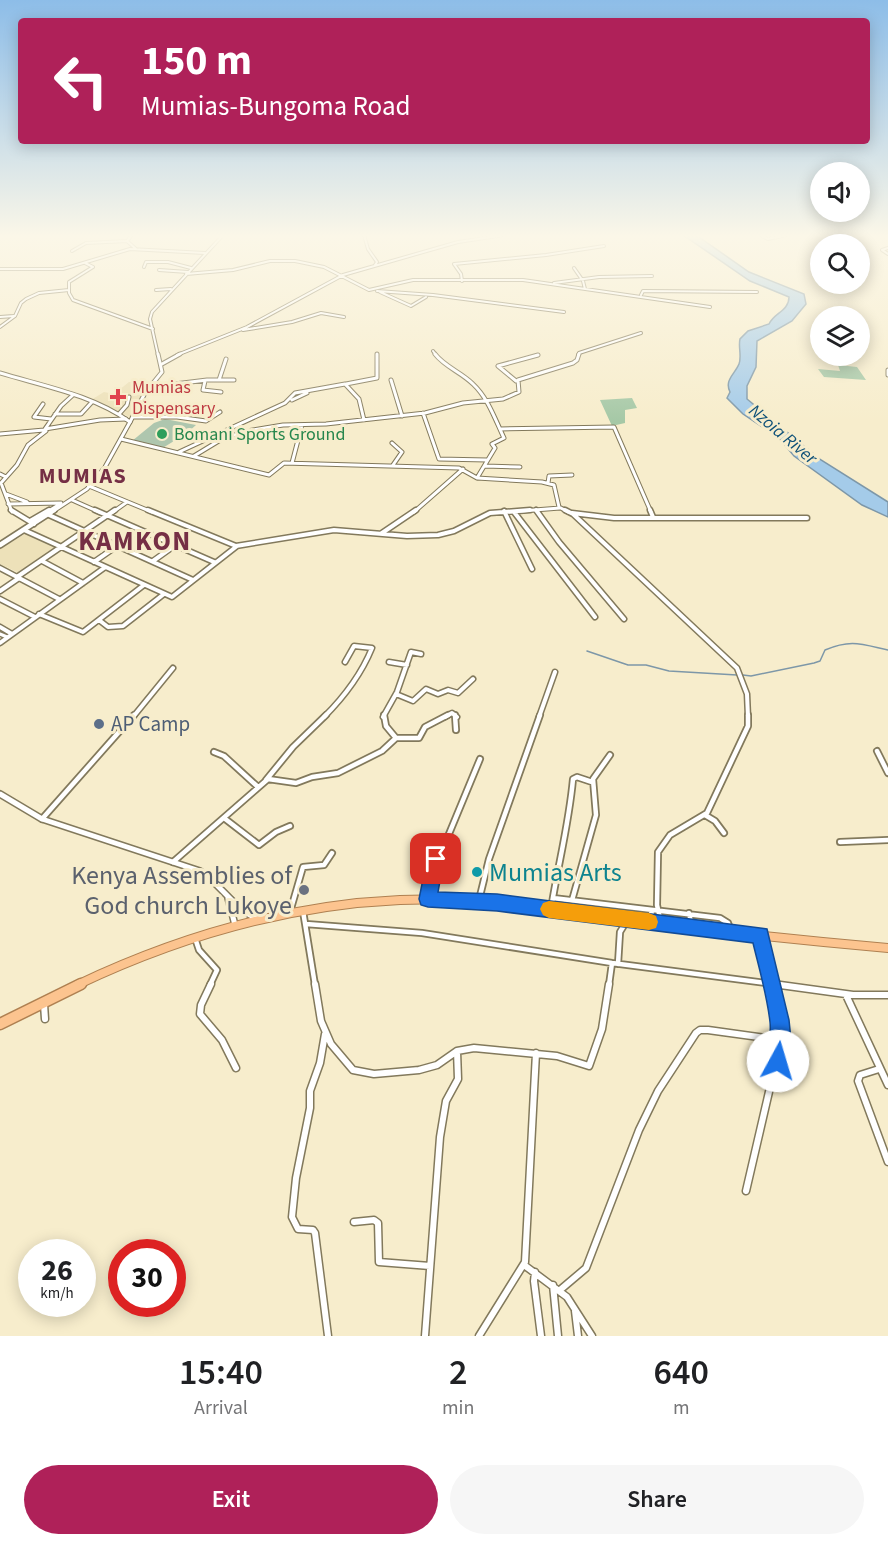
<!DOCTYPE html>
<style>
:root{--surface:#fff;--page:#f6f6f6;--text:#202124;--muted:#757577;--accent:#af2159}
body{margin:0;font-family:"Source Sans 3",sans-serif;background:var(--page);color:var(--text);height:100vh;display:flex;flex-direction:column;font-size:22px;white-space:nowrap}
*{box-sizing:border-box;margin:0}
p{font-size:20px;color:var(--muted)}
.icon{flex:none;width:33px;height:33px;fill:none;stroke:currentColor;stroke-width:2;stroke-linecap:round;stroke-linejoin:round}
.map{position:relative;height:1336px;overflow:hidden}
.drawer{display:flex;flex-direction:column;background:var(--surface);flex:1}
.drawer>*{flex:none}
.guide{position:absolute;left:18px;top:18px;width:852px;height:126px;border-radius:6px;box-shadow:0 3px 15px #0003;background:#af2159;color:#fff;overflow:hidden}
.tools{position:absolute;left:810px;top:162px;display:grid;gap:12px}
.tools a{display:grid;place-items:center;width:60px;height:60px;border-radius:50%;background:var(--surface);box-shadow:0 3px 15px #0003;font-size:30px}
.speed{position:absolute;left:18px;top:1239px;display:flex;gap:12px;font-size:30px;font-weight:700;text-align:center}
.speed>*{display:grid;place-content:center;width:78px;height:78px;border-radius:50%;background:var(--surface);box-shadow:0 3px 15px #0003;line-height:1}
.speed small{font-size:15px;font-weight:400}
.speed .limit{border:9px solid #d22;background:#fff;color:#111}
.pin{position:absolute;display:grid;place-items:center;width:51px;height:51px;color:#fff;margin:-26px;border-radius:12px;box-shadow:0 3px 9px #0006}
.me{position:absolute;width:66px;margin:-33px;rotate:6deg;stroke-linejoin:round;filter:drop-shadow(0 0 4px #0008)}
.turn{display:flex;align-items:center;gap:21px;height:126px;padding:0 24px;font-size:27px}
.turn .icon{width:78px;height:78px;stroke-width:2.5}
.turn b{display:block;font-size:42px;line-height:51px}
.eta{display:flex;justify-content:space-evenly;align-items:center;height:102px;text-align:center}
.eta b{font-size:36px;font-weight:600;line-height:42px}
.primary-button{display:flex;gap:12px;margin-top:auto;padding:12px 24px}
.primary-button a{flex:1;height:69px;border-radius:36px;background:var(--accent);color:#fff;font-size:24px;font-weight:600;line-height:69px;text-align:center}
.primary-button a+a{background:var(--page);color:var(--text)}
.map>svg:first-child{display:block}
.built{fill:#ede1b9}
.green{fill:#aec6ae}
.forest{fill:#a5c8a6}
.water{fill:#a4cbe9;stroke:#7d97a8;stroke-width:1.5}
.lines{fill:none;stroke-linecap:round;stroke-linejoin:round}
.stream{stroke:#7d97a8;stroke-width:1.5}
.pedestrian-casing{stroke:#82795c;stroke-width:6}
.minor-far4-casing{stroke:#82795c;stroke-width:4}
.minor-far3-casing{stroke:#82795c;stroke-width:5}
.minor-far2-casing{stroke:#82795c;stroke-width:7}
.minor-far1-casing{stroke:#82795c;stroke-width:8}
.minor-casing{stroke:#82795c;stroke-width:9}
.tertiary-far2-casing{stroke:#82795c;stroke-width:5}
.tertiary-far1-casing{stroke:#82795c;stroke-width:8}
.tertiary-casing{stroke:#82795c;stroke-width:8}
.trunk-far1-casing{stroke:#af8051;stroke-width:10}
.trunk-casing{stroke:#af8051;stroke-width:13}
.pedestrian{stroke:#fff;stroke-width:3}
.minor-far4{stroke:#fff;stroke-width:2}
.minor-far3{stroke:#fff;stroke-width:3}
.minor-far2{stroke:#fff;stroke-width:4}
.minor-far1{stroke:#fff;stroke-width:4.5}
.minor{stroke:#fff;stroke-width:6}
.tertiary-far2{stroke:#fff;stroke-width:3}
.tertiary-far1{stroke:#fff;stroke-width:4.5}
.tertiary{stroke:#fff;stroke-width:5}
.trunk-far1{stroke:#fcc48f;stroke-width:8}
.trunk{stroke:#fcc48f;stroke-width:10}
.route{fill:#1a73e8;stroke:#114b97;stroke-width:1.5}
.slow{fill:#f59e0b}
.health-dot{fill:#e0444e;stroke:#f7edcc;stroke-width:2}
.leisure-dot{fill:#2e9e5b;stroke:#f7edcc;stroke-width:2}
.service-dot{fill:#5c6f8a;stroke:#f7edcc;stroke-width:2}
.culture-dot{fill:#0f9aa8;stroke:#f7edcc;stroke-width:2}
.worship-dot{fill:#6b7280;stroke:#f7edcc;stroke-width:2}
.labels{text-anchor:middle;stroke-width:6;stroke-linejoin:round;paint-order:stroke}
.far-health-label{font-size:18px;fill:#be3a42;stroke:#f7edcc;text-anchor:start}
.far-leisure-label{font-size:18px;fill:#27864d;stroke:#f7edcc;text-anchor:start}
.far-water-label{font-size:18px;font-style:italic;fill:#0f5178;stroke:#f7edcc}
.service-label{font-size:21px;fill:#4e5e75;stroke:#f7edcc;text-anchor:start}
.far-district-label{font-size:22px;font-weight:bold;letter-spacing:1.5px;fill:#752f45;stroke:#f7edcc}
.near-culture-label{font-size:26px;fill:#0d838f;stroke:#f7edcc;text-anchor:start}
.near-worship-label{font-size:26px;fill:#5b616d;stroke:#f7edcc;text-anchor:end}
.district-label{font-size:27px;font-weight:bold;letter-spacing:1.5px;fill:#752f45;stroke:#f7edcc}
</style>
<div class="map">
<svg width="888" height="1336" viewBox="0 0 888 1336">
<rect width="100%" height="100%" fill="#f7edcc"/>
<path class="built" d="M129,382H150L130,417L91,400L104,392L114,394Z
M25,534L56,548L19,573L0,564V549Z"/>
<path class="green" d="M165,419L196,425L187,433L161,449L132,441L154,423Z"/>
<path class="forest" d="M838,365L857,367L866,380L824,377L818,369L840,371Z
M632,398L637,408L625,410V423L612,426L600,400Z"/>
<path class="water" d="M683,235H696L749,272L804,294L806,304L792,321L757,341L756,367L747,386V399L821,460L888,502V517L862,505L794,456L779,438L743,414L727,398L730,392C724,380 735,374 739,364C742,356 738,347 740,339L748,331L769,324C774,313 789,311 789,297L750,281Z"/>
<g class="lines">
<path class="stream" d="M587,651L628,665H646L669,671L737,675
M743,675L751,676L814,663L820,661L825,650C851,639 861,644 888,650"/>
<g class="pedestrian-casing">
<path id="pedestrian" d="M0,634L7,637"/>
</g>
<g class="minor-far4-casing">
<path id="minor-far4" d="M132,235L127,241L136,249
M364,235L368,249L377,262L375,265
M760,235L768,239L787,235
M888,248L882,250L888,254
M72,251L86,243L127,241
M85,263L93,267L69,282V293L73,300L153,329
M144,267L146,262H168L191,268
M574,268L583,281L585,289
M0,269H63L130,249L205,253
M159,270L188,272
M186,274L233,270L270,261H295L324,267L369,290L413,280H523L710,307
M462,281L461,274L454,264L546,255L604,246
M554,283L599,277L652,276
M156,290L171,289
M377,291L433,295L564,312
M380,292L411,306L426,297
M641,295L643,291L757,292
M0,317L14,316
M0,327L15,316L21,303L26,299L39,293L69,290
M243,330L292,322L321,313L344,317
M433,351L436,355
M158,355L150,319L152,312L223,235
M177,355L247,327L343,275L458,242L504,235
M578,355L579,353L641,333"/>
</g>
<g class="minor-far3-casing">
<path id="minor-far3" d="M435,354C445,367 461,372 473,384C488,398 495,419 504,438L492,444L495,448L477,478
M162,364L180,354
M888,370V375
M219,380L226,359
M391,380L402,416
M205,381L203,390L221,392
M516,381L498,366L538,355
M346,384L377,378V354
M150,387L207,380H234
M73,395L61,406L45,429L100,420L126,419
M292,400L307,393
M43,404L34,417L51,419
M423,413L439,459L487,460
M55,414H81L92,402
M119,414L127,405L129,397
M133,417H177L206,421L220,412
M130,422L145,393L162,372L158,354
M500,429L614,427L651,512
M0,434L44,430
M121,439L269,475L284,463L459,468L477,478L542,482L554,485L559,507L568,512
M392,443L402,452L393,465
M179,452L285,403L295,393L345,384L359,399L364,420
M194,456L222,439L247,431L283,425L326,424L425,413L463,403L503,399L519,392L518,380L573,363L577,360L579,354
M292,463L302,425
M485,466L520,467
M0,474L6,477
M548,483L549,476L572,475
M89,486L152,512
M6,494L27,502
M72,500L99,512
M8,504L61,503
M12,512L1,483L17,465L28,445L46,431
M47,512L60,504
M113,512L127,502
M414,512L463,469
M509,512L560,508"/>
</g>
<g class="minor-far2-casing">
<path id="minor-far2" d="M11,510L34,524
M95,510L214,562
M148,510L236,546L334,530L407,536L438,535L454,531L490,513L530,510
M536,510L559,542L624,619
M565,510L573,514L737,668L747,694L748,717
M650,510L653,517
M504,511L532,569
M514,512L595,617
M572,513L614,518H807
M49,515L193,580
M30,521L49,510
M24,530L172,597L237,546
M382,533L416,510
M42,561L83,583
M153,561L174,546
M94,562L140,530
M0,568L59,599
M17,577L115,510
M0,591L19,578
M0,599L35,617
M39,614L83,632L144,585
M99,620L108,627L123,626L164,594
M0,627L12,634
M0,643L104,568
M389,662L407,665
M396,694L413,701L426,689L438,694L448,690L458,693L473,679
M133,717L173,668
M324,717C345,696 361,675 372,648L354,646L345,662
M383,717L397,692L411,652L421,654
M445,717L452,713L457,717
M539,717L555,672"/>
</g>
<g class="minor-far1-casing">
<path id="minor-far1" d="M384,715L386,726L396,738
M455,715L456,730
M877,751L888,773
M214,752L224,756L258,787
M266,780L293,747L326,715
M705,815L715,821L724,833
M224,818L259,845L276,832L290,826
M42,819L134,715
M840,842L888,840
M173,862L268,779L296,783L312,777L338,773L382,751L396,738H419L425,727L448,715
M553,898L720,918L728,923L731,931
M427,899L434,863L444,846L480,759
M479,900L489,859L540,715
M551,909C558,865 569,824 573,779L577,777L592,782
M651,910L653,922
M303,911L315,985
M569,911L596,815L593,779L610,755
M290,912L303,867L324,865L332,853
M689,913L692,927
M661,923L657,905L658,852L670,835L707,813L748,726V715
M306,924L422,933L612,963L782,985
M761,937L773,985
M195,938L199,950L217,970L210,985
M618,964L620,932L628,919
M609,985L612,963"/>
</g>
<g class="minor-casing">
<path id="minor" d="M211,984L201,1005L200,1014L222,1040L236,1068
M315,984L321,1021L331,1044L353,1070L374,1074L419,1070L437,1065L457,1051L474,1048L557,1056L589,1066L602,1029L609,984
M773,984L853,995H888
M846,995L888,1085
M44,1004L45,1019
M325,1034L320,1063L310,1091V1108L296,1178L292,1217L298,1229L313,1230L315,1233L328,1336
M879,1069L860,1075L858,1081L888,1162
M746,1191L781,1040L773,984
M354,1222L374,1220L378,1223L379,1262L430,1266
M524,1265L567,1297L592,1336
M535,1272L534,1281L541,1336
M553,1285L558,1336
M560,1290L586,1268L639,1130L658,1091L696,1033L700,1030H708L781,1040
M575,1311L578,1336
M425,1336L440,1137L446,1101L458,1079L457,1051
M479,1336L525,1262L536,1053"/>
</g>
<g class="tertiary-far2-casing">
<path id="tertiary-far2" d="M0,373C43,386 93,395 130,422L105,467L87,489L52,512"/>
</g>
<g class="tertiary-far1-casing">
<path id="tertiary-far1" d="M0,545L54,510"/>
</g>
<g class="tertiary-casing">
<path id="tertiary" d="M0,794L42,819L200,871C221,885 234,908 257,919
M228,898L235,925"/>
</g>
<g class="trunk-far1-casing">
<path id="trunk-far1" d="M77,985C178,937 288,905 400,900C471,897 542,908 613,918C704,930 796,940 888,948"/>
</g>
<g class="trunk-casing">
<path id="trunk" d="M0,1024L81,984"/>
</g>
<use href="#pedestrian" class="pedestrian"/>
<use href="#minor-far4" class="minor-far4"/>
<use href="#minor-far3" class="minor-far3"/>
<use href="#minor-far2" class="minor-far2"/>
<use href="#minor-far1" class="minor-far1"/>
<use href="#minor" class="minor"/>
<use href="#tertiary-far2" class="tertiary-far2"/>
<use href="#tertiary-far1" class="tertiary-far1"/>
<use href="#tertiary" class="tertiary"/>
<use href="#trunk-far1" class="trunk-far1"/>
<use href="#trunk" class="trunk"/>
</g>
<linearGradient id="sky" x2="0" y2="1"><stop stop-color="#8dbde8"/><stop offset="0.56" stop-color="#fbf7e8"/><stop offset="1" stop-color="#fbf7e8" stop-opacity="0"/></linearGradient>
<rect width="888" height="422" fill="url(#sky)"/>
<path class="route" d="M436,852L442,854L444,859L438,892L497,894L767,929L789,1020L791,1040L785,1068L778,1071L771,1068C765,1055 772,1037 770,1022C767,995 759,968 753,943L497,911L428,907L421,905L419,899L427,859L430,854Z"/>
<path class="slow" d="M549,901L649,913L656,916L658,922L656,928L649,930L549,918L543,915L540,909L543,903Z"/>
<path class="health-dot" d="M115 388h6v6h6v6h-6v6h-6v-6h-6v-6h6z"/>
<circle class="leisure-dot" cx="162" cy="434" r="6"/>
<circle class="service-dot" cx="99" cy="724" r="6"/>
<circle class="culture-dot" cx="477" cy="872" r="6"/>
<circle class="worship-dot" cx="304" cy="890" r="6"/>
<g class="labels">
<g class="far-health-label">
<text x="132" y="393">Mumias<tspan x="132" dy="21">Dispensary</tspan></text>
</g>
<g class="far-leisure-label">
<text x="174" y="440">Bomani Sports Ground</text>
</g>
<g class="far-water-label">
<text transform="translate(783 434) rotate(40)" y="6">Nzoia River</text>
</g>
<g class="service-label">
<text x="111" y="731">AP Camp</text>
</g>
<g class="far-district-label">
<text x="83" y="483">MUMIAS</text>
</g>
<g class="near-culture-label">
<text x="489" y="881">Mumias Arts</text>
</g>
<g class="near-worship-label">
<text x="292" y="884">Kenya Assemblies of<tspan x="292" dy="30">God church Lukoye</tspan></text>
</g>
<g class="district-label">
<text x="135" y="550">KAMKON</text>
</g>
</g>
</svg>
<div class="tools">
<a><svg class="icon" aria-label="sound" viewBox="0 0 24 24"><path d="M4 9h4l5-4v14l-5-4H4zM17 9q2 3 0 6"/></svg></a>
<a><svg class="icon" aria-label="search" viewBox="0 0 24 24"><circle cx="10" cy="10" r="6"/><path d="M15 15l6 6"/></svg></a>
<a><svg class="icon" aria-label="layers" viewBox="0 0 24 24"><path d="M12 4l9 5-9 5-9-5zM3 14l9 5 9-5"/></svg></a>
</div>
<div class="speed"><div>26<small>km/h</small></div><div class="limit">30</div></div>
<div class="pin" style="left:436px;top:859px;background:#d93025"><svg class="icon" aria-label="arrive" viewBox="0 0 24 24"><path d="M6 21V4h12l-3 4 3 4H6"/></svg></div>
<svg class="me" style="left:778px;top:1061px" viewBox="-20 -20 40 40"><circle r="19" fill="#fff"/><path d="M0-13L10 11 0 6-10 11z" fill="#1a73e8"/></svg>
<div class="guide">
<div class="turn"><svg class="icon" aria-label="left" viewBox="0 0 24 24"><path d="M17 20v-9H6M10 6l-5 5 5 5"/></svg><div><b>150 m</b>Mumias-Bungoma Road</div></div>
</div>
</div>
<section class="drawer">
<div class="eta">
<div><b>15:40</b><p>Arrival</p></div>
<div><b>2</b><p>min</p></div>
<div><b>640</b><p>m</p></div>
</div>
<div class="primary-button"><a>Exit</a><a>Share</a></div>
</section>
